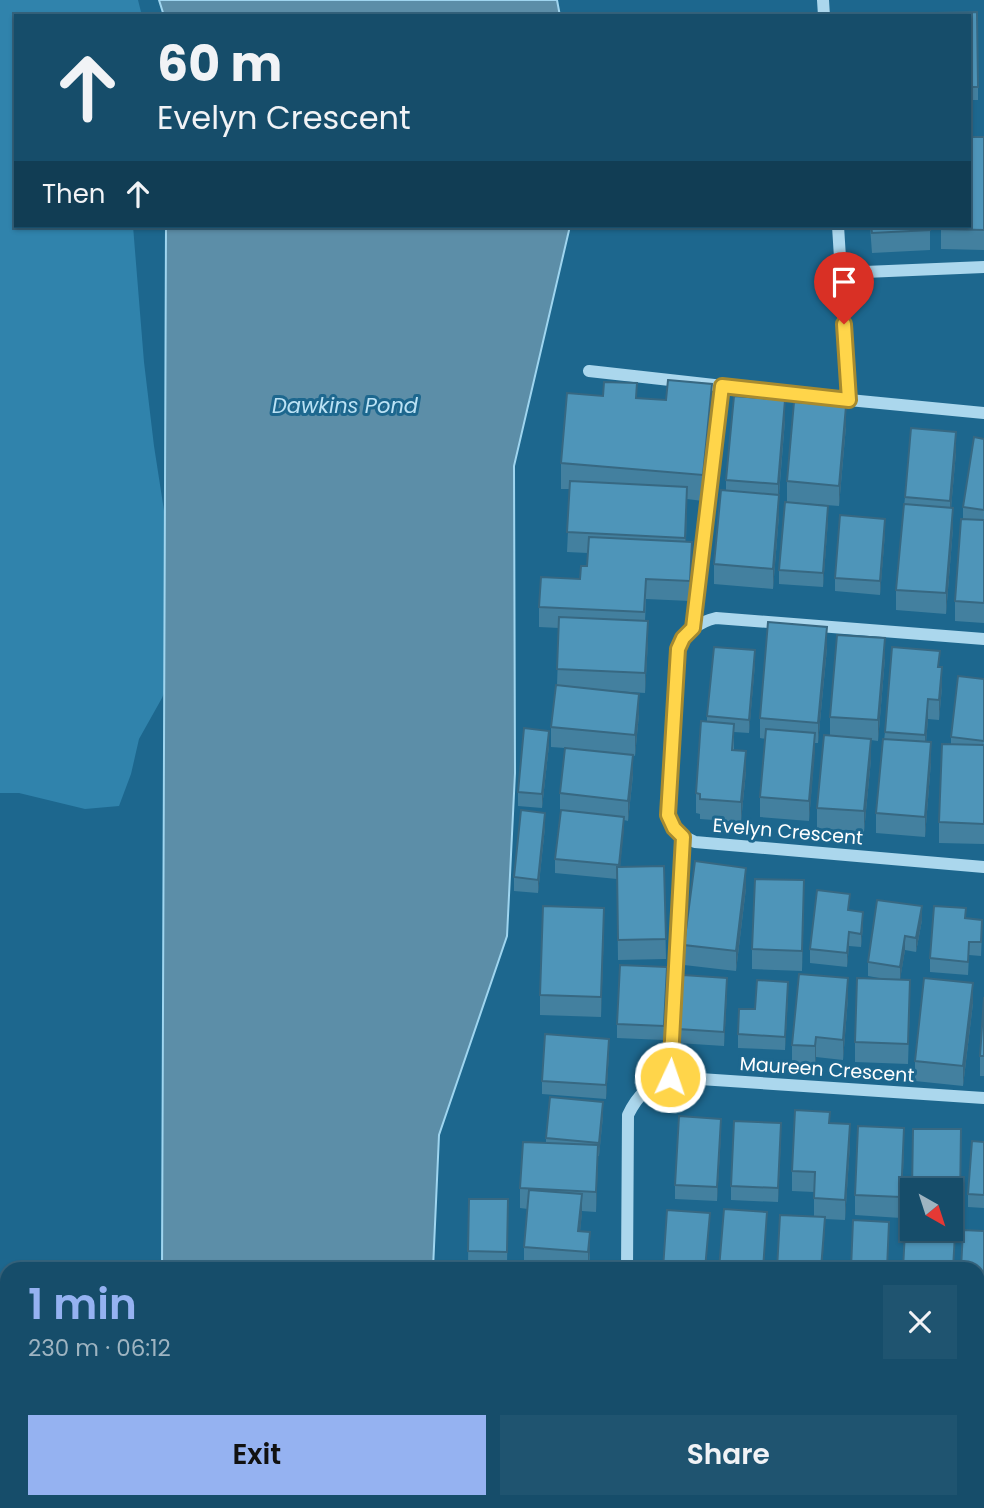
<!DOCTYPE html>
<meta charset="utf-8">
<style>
:root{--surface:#164d6a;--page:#1f5470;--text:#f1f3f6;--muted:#9eb4c1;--line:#35647e;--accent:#95b2f1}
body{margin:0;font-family:Poppins,sans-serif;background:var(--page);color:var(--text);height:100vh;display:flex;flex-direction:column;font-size:26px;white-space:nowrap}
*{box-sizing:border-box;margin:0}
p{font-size:23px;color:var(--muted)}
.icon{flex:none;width:38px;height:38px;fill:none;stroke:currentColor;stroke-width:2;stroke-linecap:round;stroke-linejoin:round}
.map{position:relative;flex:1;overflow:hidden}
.sheet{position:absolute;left:0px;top:1262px;width:985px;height:247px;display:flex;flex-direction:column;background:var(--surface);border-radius:21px 21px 0 0;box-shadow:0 2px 5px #0004,0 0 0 2px var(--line)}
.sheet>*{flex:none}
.banner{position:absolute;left:14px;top:14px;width:957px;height:214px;border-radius:0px;box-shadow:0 2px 5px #0004,0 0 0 2px var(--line);background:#164d6a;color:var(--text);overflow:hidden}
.needle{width:46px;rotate:141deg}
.controls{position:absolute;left:900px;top:1178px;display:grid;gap:14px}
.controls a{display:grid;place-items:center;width:63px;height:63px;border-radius:0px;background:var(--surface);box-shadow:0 2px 5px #0004,0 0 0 2px var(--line);font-size:35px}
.pin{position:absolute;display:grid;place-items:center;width:60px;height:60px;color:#fff;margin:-72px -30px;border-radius:50% 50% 50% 0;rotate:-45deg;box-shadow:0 0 7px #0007}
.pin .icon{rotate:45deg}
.me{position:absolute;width:77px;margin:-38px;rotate:3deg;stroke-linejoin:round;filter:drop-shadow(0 0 5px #0008)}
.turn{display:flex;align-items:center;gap:24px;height:147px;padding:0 28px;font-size:32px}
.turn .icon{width:91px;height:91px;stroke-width:2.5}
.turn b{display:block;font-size:49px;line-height:60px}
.then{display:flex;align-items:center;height:66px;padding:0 28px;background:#0003;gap:14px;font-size:26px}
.round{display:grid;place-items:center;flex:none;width:74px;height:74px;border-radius:0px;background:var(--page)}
.headline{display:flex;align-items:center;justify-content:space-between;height:119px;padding:0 28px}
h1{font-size:42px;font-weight:600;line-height:52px;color:var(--accent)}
.action{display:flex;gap:14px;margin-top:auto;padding:14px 28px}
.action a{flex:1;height:80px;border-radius:0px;background:var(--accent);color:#111;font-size:28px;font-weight:600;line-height:80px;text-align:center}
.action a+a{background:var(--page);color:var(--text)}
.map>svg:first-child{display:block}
.green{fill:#3083ac}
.water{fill:#5c8ea8;stroke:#9fd5ef;stroke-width:2}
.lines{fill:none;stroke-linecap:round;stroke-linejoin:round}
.path{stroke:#abd7ed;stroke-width:4.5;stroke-dasharray:3.5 5;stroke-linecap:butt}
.minor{stroke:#abd7ed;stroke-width:12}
.wall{fill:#43809f}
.shaded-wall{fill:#376882}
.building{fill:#4e95b9;stroke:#376882;stroke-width:2}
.route-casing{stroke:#a68a30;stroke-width:18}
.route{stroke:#ffd54a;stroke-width:12}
.labels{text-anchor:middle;stroke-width:6;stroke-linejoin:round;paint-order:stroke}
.street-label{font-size:19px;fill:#fff;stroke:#1d678e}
.water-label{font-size:21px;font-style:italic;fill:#bbe2f5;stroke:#1d678e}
</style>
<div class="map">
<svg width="984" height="1508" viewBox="0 0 984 1508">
<rect width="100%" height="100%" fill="#1d678e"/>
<path class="green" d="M0,0H138L142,16H16V226H133L144,362L154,446L165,517L180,594L175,666L162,698L139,739L131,774L119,806L85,809L19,793H0Z"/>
<path class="water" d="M159,0H557L560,16H164Z
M166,226H570L514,466L515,773L507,936L439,1135L433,1269H162Z
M7,1444V1502H421L420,1508H0V1445Z"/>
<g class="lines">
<path class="path" d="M615,1508L616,1502"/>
<path class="minor" d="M823,0L824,16
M838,226L849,400
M841,273L984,267
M589,371L849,400L984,413
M693,628L721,386
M984,639L716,618C698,622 686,632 678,649L668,801C669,824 674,833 695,842L984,867
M670,1077L683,837
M627,1269L628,1115C637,1096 649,1084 670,1077L984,1098
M978,1338H984"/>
</g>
<path class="wall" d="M970,16L978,87V100H970Z
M984,137V250L941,249V226Z
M870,226H930V250L872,253Z
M637,398L712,410L703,501L687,499L686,542L692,562L690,601L646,599L645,621L648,641L645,693L615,691L639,714L635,756L633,755V775L628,821L624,820L620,867L664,866L666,959L618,960L617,879L555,873V859L560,814V793L565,748L551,747V727L557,685L559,628L539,627V607L580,579L587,566L588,553L567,552L570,489H561V463Z
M785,420L779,495V515L773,589L714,584V564L726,491V480Z
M846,426L839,506L787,502V481Z
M984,439V623L955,621V601L963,519V507Z
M956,452L951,508L953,528L946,614L896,610V590L905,497Z
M828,520L823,587L779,584V570Z
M885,533L880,595L835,591V578Z
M827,648L818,743H815L809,821L760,817V797L766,739L760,738V718Z
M885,658L878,741L871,740V759L864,832L817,828V808L830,735V717Z
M755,664L749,733L734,732V750L746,771L741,822L700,819V814L696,813V793L707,722V716Z
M940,667L942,687L939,720L928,719L926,742L931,762L925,837L876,833V813L885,732Z
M984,679V844L939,843V822L951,744V737Z
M549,745L542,808L518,806V792Z
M545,827L538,893L514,891V877Z
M746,888L736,971L684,965V945Z
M804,900L802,971L752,969V949Z
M849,910L863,926L861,947L849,946L847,967L810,963V949Z
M966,918L982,933L981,956L969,955L968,975L930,972V958Z
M922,920L916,952L905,950L900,979L910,1000L908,1064L855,1062V1042L885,979L868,976V962Z
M604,928L601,1017L540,1015V995Z
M667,981L664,1040L617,1038V1024Z
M727,992L724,1046L678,1043V1029Z
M788,996L785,1050L738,1048V1034L755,1009Z
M984,997V1076H980V1056Z
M848,998L843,1060L816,1057L815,1067L792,1065V1045Z
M973,1003L963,1086L915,1081V1061Z
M609,1053L606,1099L542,1094V1081Z
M603,1116L599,1156H598L596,1212L582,1211L580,1231L590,1252L589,1269H544L524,1267V1247L528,1209L520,1208V1188L546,1143V1138Z
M830,1123L850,1144L845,1220L825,1219V1231L814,1217V1192L792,1191V1171Z
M961,1129L960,1223H950V1190Z
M721,1133L717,1201L675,1199V1185Z
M781,1137L778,1202L731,1200V1186Z
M984,1142V1208L968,1207V1194Z
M904,1148L901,1218L855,1215V1195Z
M469,1199H508L507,1266L468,1265Z
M984,1231V1309H978V1269Z
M978,1355H984V1443H978Z
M584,1502H605V1504Z
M691,1502H746L745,1508L691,1506Z
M758,1502H806V1508H758Z"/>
<path class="shaded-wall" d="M712,384V410L703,501V475Z
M785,400V420L778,504V484Z
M846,406V426L839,506V486Z
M956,432V452L950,521V501Z
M687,487V507L685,558V538Z
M779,495V515L773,589V569Z
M828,506V520L823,587V573Z
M953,508V528L946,614V593Z
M885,519V533L880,595V581Z
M692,542V562L690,601V581Z
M648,621V641L645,693V673Z
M827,627V648L818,743V723Z
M885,638V658L878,741V720Z
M755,650V664L749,733V720Z
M942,667V687L939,720V700Z
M639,694V714L635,756V735Z
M928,699V719L925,755V735Z
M549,731V745L542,808V794Z
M815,733V753L809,821V801Z
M871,739V759L864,832V811Z
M931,742V762L925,837V817Z
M746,751V771L741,822V802Z
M633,755V775L628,821V801Z
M545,813V827L538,893V880Z
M624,817V831L619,879V865Z
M746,868V888L736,971V951Z
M804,880V900L802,971V951Z
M922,906V920L916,952V938Z
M604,908V928L601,1017V997Z
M863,912V926L861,947V934Z
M849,932V946L847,967V953Z
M905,936V950L900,981V967Z
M727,978V992L724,1046V1032Z
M848,978V998L843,1060V1040Z
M788,982V996L785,1050V1037Z
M973,983V1003L963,1086V1066Z
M816,1037V1057L815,1067V1046Z
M609,1039V1053L606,1099V1085Z
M603,1102V1116L599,1156V1143Z
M721,1119V1133L717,1201V1187Z
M781,1123V1137L778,1202V1188Z
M850,1124V1144L845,1220V1200Z
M904,1128V1148L901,1218V1197Z
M598,1145V1165L596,1212V1192Z
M582,1194V1214L578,1251V1231Z
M767,1212L764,1269H763Z
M710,1213L706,1269H705Z
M825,1217V1231L822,1269H821Z
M590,1232V1252L588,1269V1252Z"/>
<path class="building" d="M977,12L978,87H970V16H935V13Z
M970,137H984V230L941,229V226H970Z
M871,226H930V230L872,233Z
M668,380L712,384L703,475L561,463L567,393L603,396L604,382L637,383L636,398L666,400Z
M734,396L785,400L778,484L726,480Z
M794,402L846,406L839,486L787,481Z
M911,428L956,432L950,501L905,497Z
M974,437L984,439V510L963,507Z
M570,481L687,487L685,538L567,532Z
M721,490L779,495L773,569L714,564Z
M785,502L828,506L823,573L779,570Z
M904,504L953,508L946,593L896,590Z
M840,515L885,519L880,581L835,578Z
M961,519L984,520V603L955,601Z
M589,537L692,542L690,581L646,579L644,612L539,607L541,577L580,579L581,566H587Z
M559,617L648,621L645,673L557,669Z
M768,622L827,627L818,723L760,718Z
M837,635L885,638L878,720L830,717Z
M714,647L755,650L749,720L707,716Z
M892,647L940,651L938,667H942L939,700L928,699L925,735L885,732Z
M958,676L984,679V741L951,737Z
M556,685L639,694L635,735L551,727Z
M701,721L734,724L732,750L746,751L741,802L700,799V794L696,793Z
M524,728L549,731L542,794L518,792Z
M766,729L815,733L809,801L760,797Z
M824,735L871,739L864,811L817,808Z
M883,739L931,742L925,817L876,813Z
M942,744L984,745V824L939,822Z
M565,748L633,755L628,801L560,793Z
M521,810L545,813L538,880L514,877Z
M561,810L624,817L619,865L555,859Z
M695,861L746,868L736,951L684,945Z
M664,866L666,939L618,940L617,867Z
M755,879L804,880L802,951L752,949Z
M817,890L850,894L848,910L863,912L861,934L849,932L847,953L810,949Z
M877,900L922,906L916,938L905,936L900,967L868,962Z
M543,906L604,908L601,997L540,995Z
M934,906L966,908L965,918L982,920L981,942H969L968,962L930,958Z
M620,965L667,967L664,1026L617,1024Z
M799,974L848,978L843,1040L816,1037L815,1046L792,1045Z
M683,975L727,978L724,1032L678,1029Z
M857,978L910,980L908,1044L855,1042Z
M924,978L973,983L963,1066L915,1061Z
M757,980L788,982L785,1037L738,1034L739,1009H755Z
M984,997V1056H980Z
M545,1034L609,1039L606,1085L542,1081Z
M550,1097L603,1102L599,1143L546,1138Z
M795,1110L830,1112L829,1123L850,1124L845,1200L814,1198L815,1172L792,1171Z
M679,1116L721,1119L717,1187L675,1185Z
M734,1121L781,1123L778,1188L731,1186Z
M858,1126L904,1128L901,1197L855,1195Z
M913,1129H961L960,1202H950V1190H912Z
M972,1141L984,1142V1195L968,1194Z
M523,1142L598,1145L596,1192L520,1188Z
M529,1190L582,1194L578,1231L590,1232L588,1252L524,1247Z
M469,1199H508L507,1252L468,1251Z
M724,1209L767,1212L763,1269H719Z
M667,1210L710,1213L705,1269H663Z
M780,1215L825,1217L821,1269H777Z
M853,1220L889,1222L887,1269H851Z
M963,1230L984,1231V1295H978V1269H961Z
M905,1231L955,1234L953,1269H903Z
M978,1355H984V1423H978Z
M471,1502H563V1508H470Z
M635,1502H652L651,1508L634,1506Z
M819,1502H867V1508H819Z
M878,1502H926V1508H877Z"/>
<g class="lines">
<g class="route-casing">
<path id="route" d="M670,1077L683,837L674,828L668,815L678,649L683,638L693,628L722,386L849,400L844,324"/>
</g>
<use href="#route" class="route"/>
</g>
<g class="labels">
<g class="street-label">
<text transform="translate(788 831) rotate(5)" y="7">Evelyn Crescent</text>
<text transform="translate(827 1069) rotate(4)" y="7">Maureen Crescent</text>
</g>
<g class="water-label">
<text x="345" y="413">Dawkins Pond</text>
</g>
</g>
</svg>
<div class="controls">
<a><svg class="needle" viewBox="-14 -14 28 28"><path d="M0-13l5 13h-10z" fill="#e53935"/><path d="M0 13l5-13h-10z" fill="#9eb4c1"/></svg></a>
</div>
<div class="pin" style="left:844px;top:324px;background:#d93025"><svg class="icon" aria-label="arrive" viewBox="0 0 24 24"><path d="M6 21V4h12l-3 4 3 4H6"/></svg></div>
<svg class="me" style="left:670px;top:1077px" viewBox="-20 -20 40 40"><circle r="17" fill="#ffd54a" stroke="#fff" stroke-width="3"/><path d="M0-11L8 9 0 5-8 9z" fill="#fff"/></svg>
<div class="banner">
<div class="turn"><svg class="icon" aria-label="ahead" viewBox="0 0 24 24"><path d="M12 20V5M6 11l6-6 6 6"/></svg><div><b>60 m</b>Evelyn Crescent</div></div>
<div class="then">Then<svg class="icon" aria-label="ahead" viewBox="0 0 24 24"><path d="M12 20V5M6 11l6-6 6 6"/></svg></div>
</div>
<section class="sheet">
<div class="headline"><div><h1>1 min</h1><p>230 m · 06:12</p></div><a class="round"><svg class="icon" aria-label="close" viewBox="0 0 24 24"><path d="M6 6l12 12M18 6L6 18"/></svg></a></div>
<div class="action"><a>Exit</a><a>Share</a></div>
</section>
</div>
